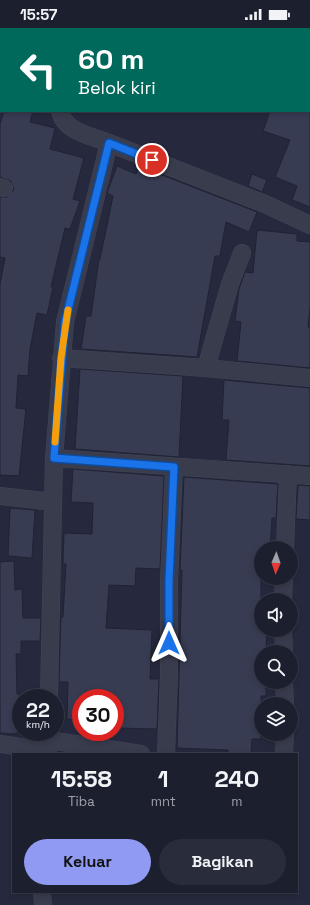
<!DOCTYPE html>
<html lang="id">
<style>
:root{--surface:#1c1f2e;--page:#292c3a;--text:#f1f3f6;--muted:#a0a2aa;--line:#3a3d4a;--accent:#909af2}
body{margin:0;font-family:"Space Grotesk",sans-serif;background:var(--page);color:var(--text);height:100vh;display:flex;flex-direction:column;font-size:15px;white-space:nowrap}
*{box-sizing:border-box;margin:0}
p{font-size:13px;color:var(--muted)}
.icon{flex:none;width:22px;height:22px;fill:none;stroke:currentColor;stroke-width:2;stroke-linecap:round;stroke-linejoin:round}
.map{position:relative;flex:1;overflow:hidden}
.drawer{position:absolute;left:12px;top:725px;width:286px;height:140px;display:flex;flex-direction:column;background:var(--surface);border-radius:0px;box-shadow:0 2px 6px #0003,0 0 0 1px var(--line)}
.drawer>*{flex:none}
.hud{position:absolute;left:0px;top:0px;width:310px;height:84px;box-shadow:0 2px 6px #0003,0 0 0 1px var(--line);background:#00695c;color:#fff;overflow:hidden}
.needle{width:26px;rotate:182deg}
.controls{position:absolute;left:254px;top:513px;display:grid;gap:8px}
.controls a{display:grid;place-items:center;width:44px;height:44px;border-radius:50%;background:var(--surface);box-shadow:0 2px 6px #0003,0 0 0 1px var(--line);font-size:20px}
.speed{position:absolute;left:12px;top:661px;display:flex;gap:8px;font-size:20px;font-weight:700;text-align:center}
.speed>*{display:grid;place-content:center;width:52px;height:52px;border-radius:50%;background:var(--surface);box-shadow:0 2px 6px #0003,0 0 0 1px var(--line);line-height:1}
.speed small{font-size:10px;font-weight:400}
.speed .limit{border:6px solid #d22;background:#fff;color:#111}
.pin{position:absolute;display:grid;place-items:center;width:34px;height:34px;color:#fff;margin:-17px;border:2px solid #fff;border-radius:50%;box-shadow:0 1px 4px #0007}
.me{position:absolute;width:44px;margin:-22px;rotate:0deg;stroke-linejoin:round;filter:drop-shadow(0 0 3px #0008)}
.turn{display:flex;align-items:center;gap:14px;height:84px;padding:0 12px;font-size:18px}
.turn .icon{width:52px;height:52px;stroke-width:2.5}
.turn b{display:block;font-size:28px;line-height:34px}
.eta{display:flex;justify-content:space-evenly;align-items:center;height:68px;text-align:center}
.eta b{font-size:24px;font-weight:600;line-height:28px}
.cta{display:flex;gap:8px;margin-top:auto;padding:8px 12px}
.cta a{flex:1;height:46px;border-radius:24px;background:var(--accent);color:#111;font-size:16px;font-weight:600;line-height:46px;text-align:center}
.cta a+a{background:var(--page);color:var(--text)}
.status{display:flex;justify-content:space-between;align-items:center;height:28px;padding:0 20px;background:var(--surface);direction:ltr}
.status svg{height:11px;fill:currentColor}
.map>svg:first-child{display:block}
.building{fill:#383c53;stroke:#202334}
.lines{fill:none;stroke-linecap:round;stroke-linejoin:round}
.street-casing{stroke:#424556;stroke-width:18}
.street{stroke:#393c4d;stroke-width:17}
.route-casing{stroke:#114b97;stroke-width:10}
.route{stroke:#1a73e8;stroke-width:7}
.slow{stroke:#f59e0b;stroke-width:7}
</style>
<div class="status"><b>15:57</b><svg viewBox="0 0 49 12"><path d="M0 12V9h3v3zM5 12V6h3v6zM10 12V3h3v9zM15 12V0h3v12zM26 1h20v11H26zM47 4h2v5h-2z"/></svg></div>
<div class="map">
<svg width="310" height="877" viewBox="0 0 310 877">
<rect width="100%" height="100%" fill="#26293d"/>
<path class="building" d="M4,83H33L30,94L55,100L50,121L84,130L73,171L80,173L70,201L65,200L51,259H53L47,287L37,285L30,321L28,348L18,347L16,380L26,381L19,448L0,447V256L5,230L0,229V169H7L14,162L11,153L0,149V96Z
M270,83H310V179L292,172L297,158L275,149L290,112L263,103Z
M117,138L136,146L139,138L257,184L249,204L226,194L220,228H215L197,329L81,321L86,288H91L99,231H100L113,168L107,165Z
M252,146L267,152L262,164L248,158Z
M257,202L297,206V213L310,214V280L308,299H310V340L237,333L241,294L235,293L239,261L245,244L253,245Z
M80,341L183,348L179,429L75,421Z
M224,352L310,360V438L226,432L229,392H222Z
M73,441L164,448L160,541L136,540L135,558L109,557L106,600L152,602L150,651H159L157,701L115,700V670H81V692L67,691L68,654H59L61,589H63L66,536H63L64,505L92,506L93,475L71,474Z
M184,449L278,456L276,490H272L270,520H261V602H267L266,624H261V654H266V668H261V711H252L251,726H228V722L177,720L182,542H180Z
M298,457L310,458V492L296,491Z
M10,480L35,482L32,530L8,528Z
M14,533L15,562L22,561L23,590H41L40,613H21V626H16L17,666H20L17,706L0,705V534Z"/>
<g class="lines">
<g class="street-casing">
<path id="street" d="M216,0L219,1
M90,1V0
M309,40H310
M109,115L265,176L310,197
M0,159L4,160
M61,330L206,340L310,350
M206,340L230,256L242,225
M54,430L310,448
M0,468L53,474
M285,520L288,446
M283,572L284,550
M283,602L284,624
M284,654L285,676
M49,670L54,430L65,294L109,115C92,108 64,104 60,83
M49,712L141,726
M0,716L48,723
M166,726L169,646V553L174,439
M284,726L285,706
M42,864L43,877"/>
</g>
<use href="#street" class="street"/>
</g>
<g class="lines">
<g class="route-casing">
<path id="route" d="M152,132L109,115L65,294L54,430L174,439L169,553V615"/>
</g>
<use href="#route" class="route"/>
<path class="slow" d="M55,414L61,330L68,282"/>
</g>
</svg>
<div class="controls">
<a><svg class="needle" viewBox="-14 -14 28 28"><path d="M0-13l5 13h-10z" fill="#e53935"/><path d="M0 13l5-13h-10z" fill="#a0a2aa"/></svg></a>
<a><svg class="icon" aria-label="sound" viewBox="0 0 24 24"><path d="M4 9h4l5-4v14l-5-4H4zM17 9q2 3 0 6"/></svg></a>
<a><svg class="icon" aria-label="search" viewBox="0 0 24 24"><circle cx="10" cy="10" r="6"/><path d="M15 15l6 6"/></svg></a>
<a><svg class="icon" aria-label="layers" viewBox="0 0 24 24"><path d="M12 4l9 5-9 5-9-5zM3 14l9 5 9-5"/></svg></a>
</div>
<div class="speed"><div>22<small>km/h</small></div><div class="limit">30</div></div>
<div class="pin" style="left:152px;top:132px;background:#d93025"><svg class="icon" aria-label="arrive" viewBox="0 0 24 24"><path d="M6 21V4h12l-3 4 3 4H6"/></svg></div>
<svg class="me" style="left:169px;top:615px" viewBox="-20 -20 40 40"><path d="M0-17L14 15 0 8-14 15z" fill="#1a73e8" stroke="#fff" stroke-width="4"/></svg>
<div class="hud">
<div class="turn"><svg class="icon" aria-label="left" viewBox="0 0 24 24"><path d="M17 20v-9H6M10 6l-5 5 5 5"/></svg><div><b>60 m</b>Belok kiri</div></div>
</div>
<section class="drawer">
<div class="eta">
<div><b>15:58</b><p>Tiba</p></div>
<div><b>1</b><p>mnt</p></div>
<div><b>240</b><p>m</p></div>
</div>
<div class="cta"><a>Keluar</a><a>Bagikan</a></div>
</section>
</div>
